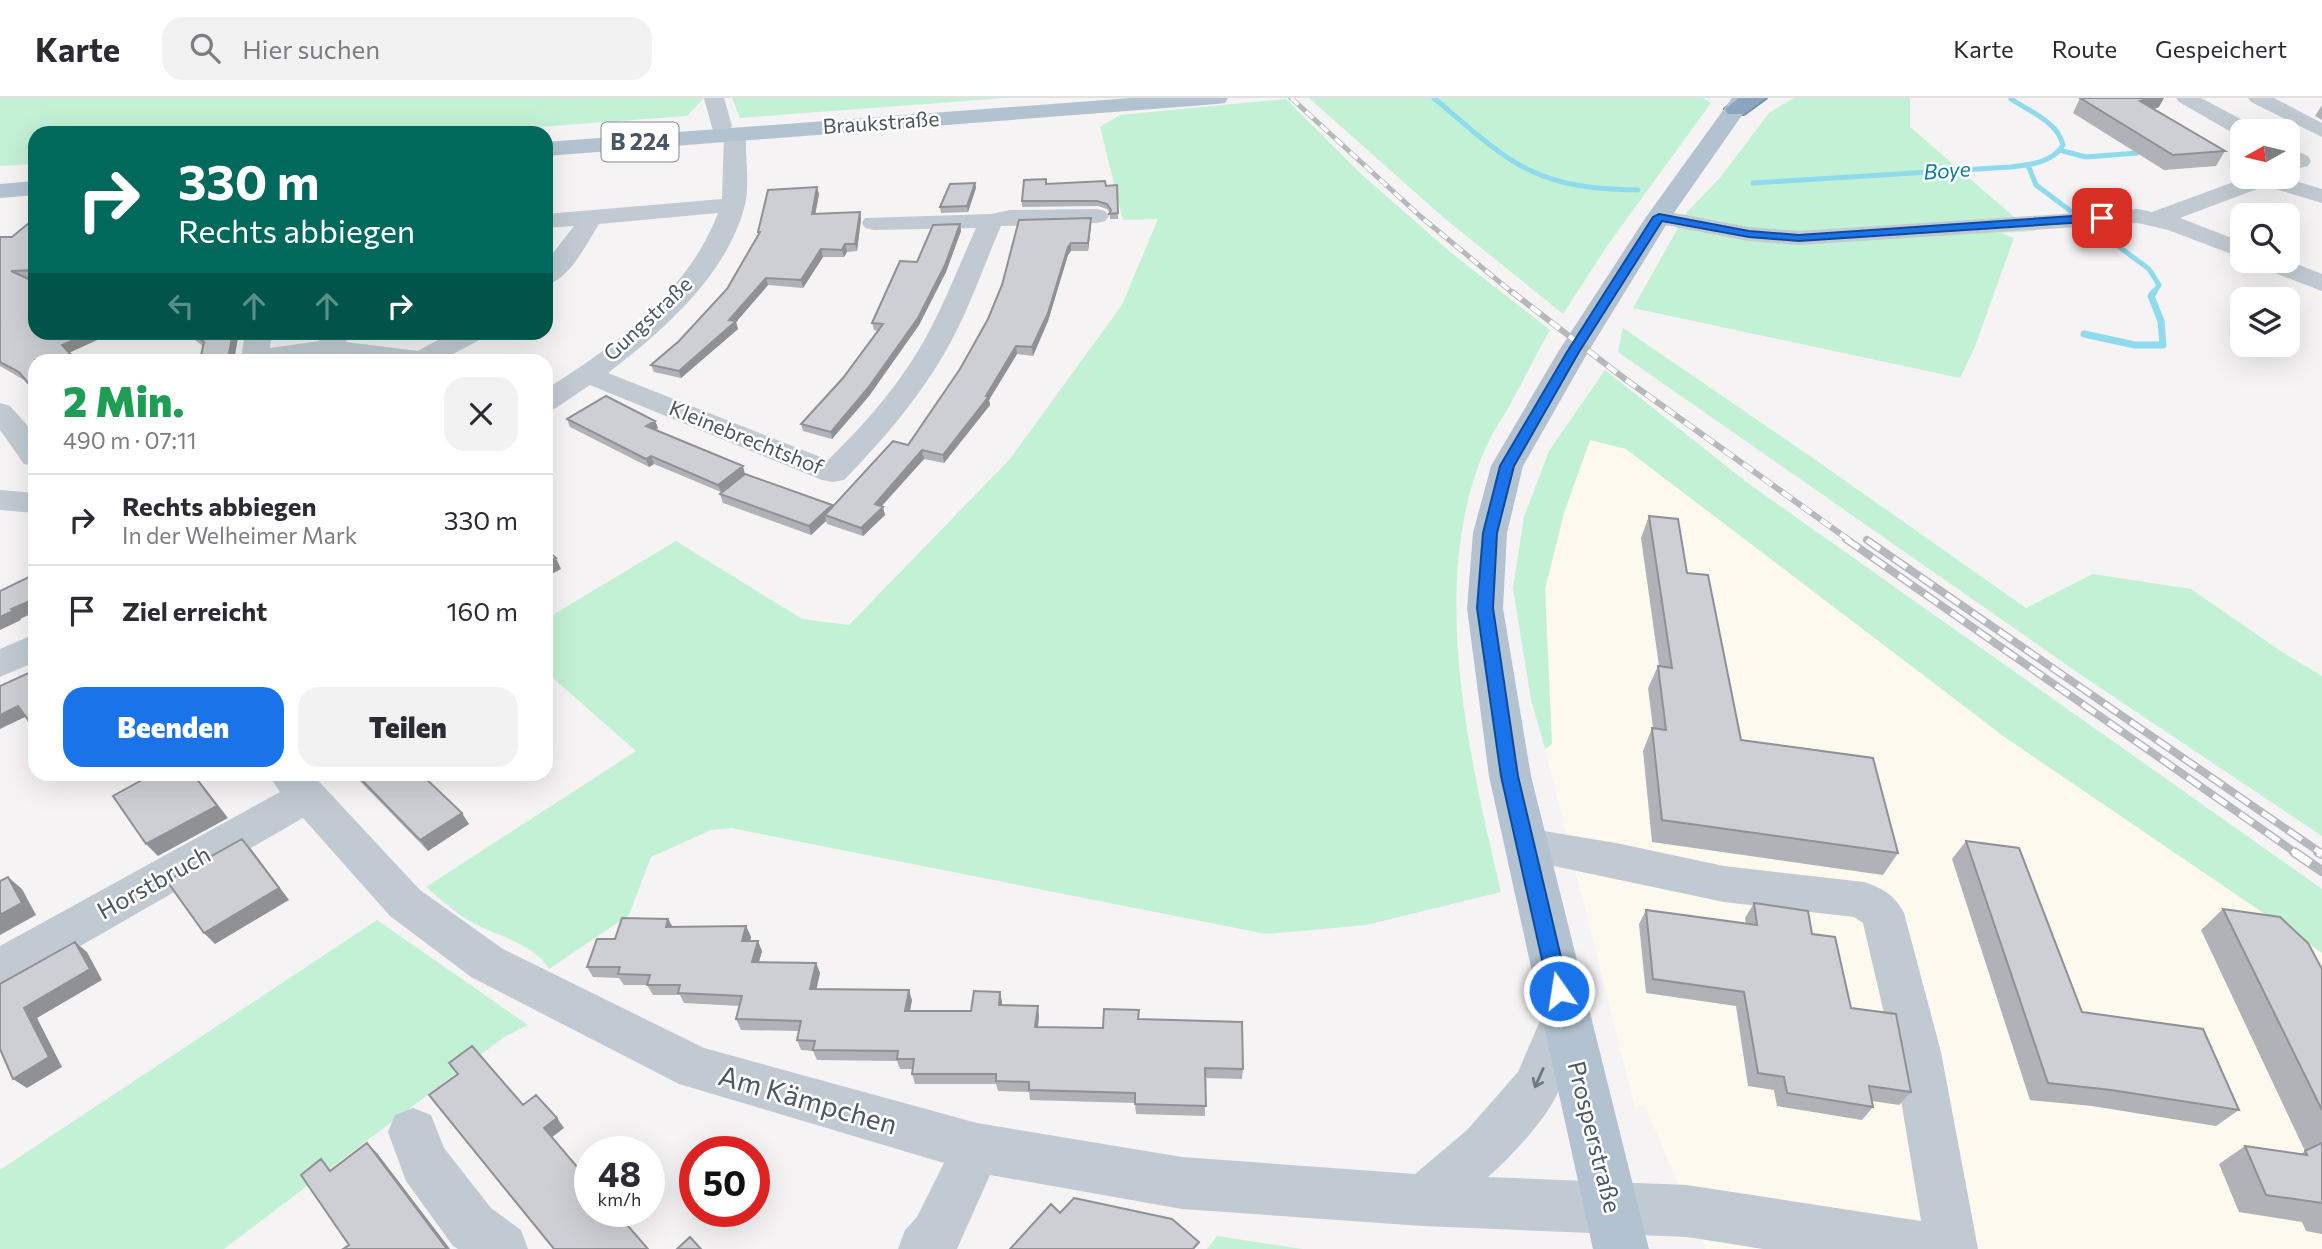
<!DOCTYPE html>
<html lang="de">
<meta charset="utf-8">
<style>
:root{--surface:#fff;--page:#f2f2f3;--text:#2b2b33;--muted:#7c7c81;--line:#e1e1e2;--accent:#1a73e8}
body{margin:0;font-family:Commissioner,sans-serif;background:var(--page);color:var(--text);height:100vh;display:flex;flex-direction:column;font-size:26px;white-space:nowrap}
*{box-sizing:border-box;margin:0}
p{font-size:23px;color:var(--muted)}
.icon{flex:none;width:38px;height:38px;fill:none;stroke:currentColor;stroke-width:2;stroke-linecap:round;stroke-linejoin:round}
.map{position:relative;flex:1;overflow:hidden}
.drawer{position:absolute;left:28px;top:256px;width:525px;height:427px;display:flex;flex-direction:column;background:var(--surface);border-radius:21px;box-shadow:0 7px 28px #0002}
.drawer>*{flex:none}
.hud{position:absolute;left:28px;top:28px;width:525px;height:214px;border-radius:21px;box-shadow:0 7px 28px #0002;background:#00695c;color:#fff;overflow:hidden}
.needle{width:46px;rotate:262deg}
.fabs{position:absolute;left:2230px;top:21px;display:grid;gap:14px}
.fabs a{display:grid;place-items:center;width:70px;height:70px;border-radius:14px;background:var(--surface);box-shadow:0 7px 28px #0002;font-size:35px}
.speed{position:absolute;left:574px;top:1038px;display:flex;gap:14px;font-size:35px;font-weight:700;text-align:center}
.speed>*{display:grid;place-content:center;width:91px;height:91px;border-radius:50%;background:var(--surface);box-shadow:0 7px 28px #0002;line-height:1}
.speed small{font-size:18px;font-weight:400}
.speed .limit{border:10px solid #d22;background:#fff;color:#111}
.pin{position:absolute;display:grid;place-items:center;width:60px;height:60px;color:#fff;margin:-30px;border-radius:14px;box-shadow:0 4px 10px #0006}
.me{position:absolute;width:77px;margin:-38px;rotate:347deg;stroke-linejoin:round;filter:drop-shadow(0 0 5px #0008)}
.turn{display:flex;align-items:center;gap:24px;height:147px;padding:0 35px;font-size:32px}
.turn .icon{width:91px;height:91px;stroke-width:2.5}
.turn b{display:block;font-size:49px;line-height:60px}
.lanes{display:flex;align-items:center;height:66px;padding:0 35px;background:#0003;justify-content:center;gap:35px;direction:ltr}
.lanes .off{opacity:.35}
.round{display:grid;place-items:center;flex:none;width:74px;height:74px;border-radius:21px;background:var(--page)}
.overview{display:flex;align-items:center;justify-content:space-between;height:119px;padding:0 35px}
h1{font-size:42px;font-weight:800;line-height:52px;color:#1e9e55}
.button{display:flex;gap:14px;margin-top:auto;padding:14px 35px}
.button a{flex:1;height:80px;border-radius:21px;background:var(--accent);color:#fff;font-size:28px;font-weight:800;line-height:80px;text-align:center}
.button a+a{background:var(--page);color:var(--text)}
ul{padding:0;list-style:none}
li{display:flex;align-items:center;gap:21px;height:91px;padding:0 35px;border-top:2px solid var(--line)}
li div{flex:1}
li b{display:block;font-size:26px}
li em{font-style:normal}
header{display:flex;align-items:center;gap:42px;box-sizing:border-box;height:98px;padding:0 35px;background:var(--surface);border-bottom:2px solid var(--line)}
header strong{font-size:33px}
nav{display:flex;gap:38px;margin-inline-start:auto;font-size:24px}
.search{width:490px;height:63px;background:var(--page);display:flex;align-items:center;gap:18px;box-sizing:border-box;padding:0 24px;border-radius:21px;color:var(--muted);font-size:26px}
.map>svg:first-child{display:block}
.commercial{fill:#fdf9ef}
.green{fill:#c3f1d5}
.lines{fill:none;stroke-linecap:round;stroke-linejoin:round}
.stream-far1{stroke:#90daee;stroke-width:5}
.stream{stroke:#90daee;stroke-width:7}
.highway-casing{stroke:#7690ad;stroke-width:4}
.minor{fill:#c1cad2;fill-rule:evenodd}
.major{fill:#b3c2d1;fill-rule:evenodd}
.highway{fill:#8ba5c1;fill-rule:evenodd}
.rail-far3-casing{stroke:#b5b8bd;stroke-width:5}
.rail-far2-casing{stroke:#b5b8bd;stroke-width:6}
.rail-far1-casing{stroke:#b5b8bd;stroke-width:8}
.rail-casing{stroke:#b5b8bd;stroke-width:10}
.rail-far3{stroke:#fff;stroke-width:3.5;stroke-dasharray:10;stroke-linecap:butt}
.rail-far2{stroke:#fff;stroke-width:4.5;stroke-dasharray:12;stroke-linecap:butt}
.rail-far1{stroke:#fff;stroke-width:5;stroke-dasharray:16;stroke-linecap:butt}
.rail{stroke:#fff;stroke-width:7;stroke-dasharray:20;stroke-linecap:butt}
.wall{fill:#b0b2b7}
.shaded-wall{fill:#909195}
.building{fill:#cdcfd5;stroke:#909195;stroke-width:2}
.oneway{stroke:#6e7983}
.route{fill:#1a73e8;stroke:#114b97;stroke-width:2}
.labels{text-anchor:middle;stroke-width:5;stroke-linejoin:round;paint-order:stroke}
.far-street-label{font-size:21px;fill:#4a5661;stroke:#fff}
.far-water-label{font-size:21px;font-style:italic;fill:#0c7c9b;stroke:#fff}
.shield{fill:#fff;stroke:#808990;stroke-width:2}
.shield-label{font-size:23px;font-weight:bold;fill:#4a5661}
.street-label{font-size:24px;fill:#4a5661;stroke:#fff}
.near-street-label{font-size:28px;fill:#4a5661;stroke:#fff}
</style>
<header>
<strong>Karte</strong>
<div class="search"><svg class="icon" aria-label="search" viewBox="0 0 24 24"><circle cx="10" cy="10" r="6"/><path d="M15 15l6 6"/></svg>Hier suchen</div>
<nav><a>Karte</a><a>Route</a><a>Gespeichert</a></nav>
</header>
<div class="map">
<svg width="2322" height="1151" viewBox="0 0 2322 1151">
<rect width="100%" height="100%" fill="#f5f3f3"/>
<path class="commercial" d="M1590,341L1626,351L2006,640L2322,855V1151H1706L1645,1008L1635,1010L1545,652L1552,646L1545,491L1564,415Z"/>
<path class="green" d="M0,0H704L687,18L457,35H35V66L0,68Z
M732,0H1005L740,20Z
M1309,0H1703L1711,5L1607,148L1563,216L1443,119Z
M1794,0H1910V29L2020,124L2036,133L2000,135L2014,140L1974,251L1960,280L1633,210L1687,114L1719,81L1769,15Z
M1286,1L1360,75L1450,154L1550,232C1537,255 1525,279 1512,303C1504,318 1493,333 1486,349C1427,482 1469,658 1501,794L1366,827L1266,836L731,730L711,732L651,759L629,817L549,871C534,846 500,839 475,826C458,817 441,802 426,789L636,653L546,574V521L676,443L802,521L849,527L1010,361L1122,207L1158,121L1123,122L1100,29L1120,17Z
M1623,230L1807,356L2026,510L2093,476L2191,491L2282,554L2322,578V738L2087,581L1618,254Z
M1605,272L1749,386L2322,791V855L2006,640L1626,351L1590,342L1564,415L1545,491L1552,646L1545,651L1531,602L1513,490L1524,419L1549,353Z
M377,822L528,927L504,939L224,1151H0V1072Z
M1217,1138L1302,1151H1207Z"/>
<g class="lines">
<path class="stream-far1" d="M1434,0C1510,65 1533,91 1638,92
M2059,52L2086,59L2137,55
M2028,67L2036,87L2072,114
M1753,85L2010,69C2028,67 2053,65 2063,47C2058,24 2029,13 2011,1
M2091,128L2149,171L2159,187L2153,196"/>
<path class="stream" d="M2084,236L2135,247H2163L2161,223L2151,198L2154,194"/>
<g class="highway-casing">
<path id="highway" d="M1739,0H1766L1744,16H1728L1725,11Z"/>
</g>
<path class="minor" d="M704,0H724L732,28L729,32H743L746,37C745,60 750,84 745,107C727,177 664,232 608,275L828,362C862,329 893,294 918,253C941,215 957,172 976,130L874,132L865,130L862,125L865,120L991,116L1010,112L1097,111L1105,113L1109,118L1105,123L1097,125L1001,128C983,169 969,212 947,251C919,300 883,342 844,382L833,384L822,382L590,287L556,310L546,313V291C614,249 689,193 718,115L599,126C587,145 570,181 546,187V164L574,128L546,130V116L722,101L724,37L727,33H713Z
M2176,0H2201L2254,28L2257,33H2242V38H2238L2179,4Z
M2248,0H2274L2322,25V39L2251,4Z
M2287,49L2308,58L2311,63L2308,68L2300,70L2287,65Z
M2247,79H2283L2322,91V105L2265,88L2180,120L2242,144V160L2168,132L2138,125L1799,147L1749,143L1659,126L1651,124L1647,119L1651,114L1659,112L1749,129L1799,133L2138,111L2152,114Z
M2287,162L2322,176V193L2257,168L2253,163Z
M245,234H272L270,250L319,243L323,234H350L346,244L418,253L452,234H486L483,240L442,262H362L330,258L301,262H241Z
M0,305L10,308L35,336V368L24,366L0,332Z
M0,392L35,395V415L0,412Z
M35,536V564L0,579V551Z
M268,676H312L420,792L503,851L704,950L977,1025L1182,1059L1415,1076L1467,1032L1518,974L1549,902L1565,896L1581,902L1588,917C1577,946 1568,977 1553,1004C1541,1026 1508,1062 1488,1079L1687,1087L1921,1123L1893,954L1863,825L1854,819L1724,804L1511,759L1505,747L1511,735L1526,730L1616,745L1724,768L1864,784C1882,790 1895,797 1904,815L1941,954L1978,1151H1763L1687,1139L1423,1128L1182,1111L990,1077L957,1151H898L905,1132L917,1119L944,1065L679,986L471,879L390,818L303,720L16,885L0,891V848L280,694Z
M413,1010L431,1017L444,1050L491,1110L521,1132L528,1151H458L453,1148L406,1083L388,1034L395,1017Z"/>
<path class="major" d="M1131,0H1228L1225,5L1217,6L546,58V44Z
M1732,0H1754L1671,119L1588,254L1523,368L1507,435L1503,510L1531,678L1649,1151H1593L1489,678L1467,510L1473,435L1491,368L1558,254L1646,119Z
M35,83V97L0,100V86Z"/>
<use href="#highway" class="highway"/>
<g class="rail-far3-casing">
<path id="rail-far3" d="M1291,0L1420,118L1514,196"/>
</g>
<g class="rail-far2-casing">
<path id="rail-far2" d="M1512,194L1625,281L1849,442"/>
</g>
<g class="rail-far1-casing">
<path id="rail-far1" d="M1846,441L2296,755
M1867,442L2321,755"/>
</g>
<g class="rail-casing">
<path id="rail" d="M2294,754L2322,773
M2318,754L2322,756"/>
</g>
<use href="#rail-far3" class="rail-far3"/>
<use href="#rail-far2" class="rail-far2"/>
<use href="#rail-far1" class="rail-far1"/>
<use href="#rail" class="rail"/>
</g>
<path class="wall" d="M2080,0L2159,9L2154,11L2225,53L2216,68L2164,72L2073,15Z
M2322,7V22L2315,18Z
M975,85L976,90L968,114L941,115L940,109Z
M1046,86L1106,88L1117,87L1118,121H1110V115L1107,111L1098,108L1022,109V103Z
M819,96L815,116L860,114L861,121L857,153L847,154L844,159H823L803,190L768,187L736,224L738,231L681,280L654,274L651,267L679,243L727,191L759,136L758,134Z
M35,120V180H26L35,234H94L92,235L97,242L69,255L35,262V294L24,282L0,268V139H12Z
M960,126L961,133L946,174L919,227L869,298L832,341L803,333L801,326L843,280L878,233L874,232L872,225L917,164Z
M1091,128L1088,153H1071L1068,157L1048,223L1033,258L1017,256L989,302L990,307L944,365L924,361L882,408L885,417L863,438L827,426L826,423L811,437L723,405L720,396L736,383L721,394L654,366L649,369L570,329L567,321L655,323L658,330L655,332L745,376L832,409L908,347L960,271L988,221L1002,187Z
M184,234H239L234,262L203,248Z
M1649,418L1687,475L1741,642L1898,755L1883,777L1652,744L1643,653L1652,630H1653L1648,590L1658,568H1659L1641,440Z
M353,676H421L469,726L428,753Z
M1966,743L2082,914L2239,1012L2216,1028L2092,1008L2030,1002L1952,761Z
M1754,805L1812,836L1851,910L1911,994L1899,1007L1872,1003L1873,1009L1862,1022L1777,1008L1774,992L1748,988L1736,908L1646,895L1639,826L1646,812L1746,826L1745,820Z
M2223,811L2322,871V1136L2306,1133L2302,1124L2239,1114L2219,1066L2245,1048L2301,1056L2305,1053L2201,832Z
M668,821L673,829L746,828L751,839L750,843L762,853L759,864L816,865L820,875L816,891L912,902L910,913H971L1000,894L1002,907L1039,918L1038,929L1103,930L1139,912V921L1243,971L1242,981L1205,980V1018L1136,1016L1135,1005L1030,1002L1029,994L998,993L996,986H915L912,976L913,971H900L897,963L817,962L813,953L801,952L797,942L799,933L741,932L736,921L740,908L684,905L680,897H653L647,887H624L619,880L593,879L587,869L615,841Z"/>
<path class="shaded-wall" d="M2150,0H2164L2159,9L2132,18L2140,3Z
M975,85L976,90L968,114L967,108Z
M817,89L819,96L814,123L812,116Z
M860,114L861,121L857,153L855,146Z
M1091,120V128L1088,153V145Z
M960,126L961,133L946,174L919,227L869,298L832,341L831,334Z
M1071,145V153L1068,157L1048,223L1033,258L1032,249L1068,149Z
M845,146L847,154L844,159L842,152Z
M821,151L823,159L803,190L801,182Z
M766,180L768,187L736,224L738,231L681,280L679,273L729,222Z
M86,234H94L92,235L97,242L68,255L62,247Z
M233,234H239L234,262L228,261Z
M1016,248L1017,256L989,302L990,307L944,365L943,357L986,298Z
M655,323L658,330L649,336L646,328Z
M922,352L924,361L876,414L875,406Z
M651,358L654,366L649,369L646,361Z
M743,368L745,376L721,394L718,387Z
M832,407L834,416L825,417L826,423L811,437L809,428Z
M883,409L885,417L863,438L861,430Z
M556,460L561,471L546,479V465Z
M35,501V514L20,521L11,511Z
M13,513L21,522L0,532V519Z
M18,608L27,618L0,631V617Z
M193,676H194L228,720L158,758L146,746Z
M462,715L469,726L428,753L420,742Z
M242,741L252,752L289,802L215,846L204,835Z
M8,779L22,791L36,817L0,837V817Z
M668,821L674,832L666,829Z
M746,828L751,839L747,853L742,843Z
M758,843L762,853L756,874L752,864Z
M75,844L87,854L102,882L37,920L62,969L27,990L13,981L24,910Z
M816,865L820,875L814,902L810,891Z
M909,892L912,902L908,923L905,913Z
M1000,894L1002,904L1001,917L999,907Z
M1038,908L1039,918L1037,939L1035,929Z
M557,1020L564,1030L551,1040L544,1030Z
M367,1045L377,1055L450,1151H447Z
M615,1113H625L619,1118Z"/>
<path class="building" d="M2080,0H2150L2140,3L2225,53L2173,57Z
M1046,81V86L1105,83L1106,88L1117,87L1118,115L1109,116L1111,112L1107,106L1097,103H1022L1024,82Z
M975,85L967,108L940,109L950,86Z
M817,89L812,116L860,114L855,146H845L842,152L821,151L801,182L766,180L729,222L736,223L679,273L651,267L679,243L727,191L760,134H758L768,92Z
M35,120V172L11,173L35,184V234H92L62,247L76,262H35V293L19,274L0,264V139H12Z
M1091,120L1088,145H1071L1068,149L1048,215L1032,249L1016,248L986,298H989L943,357L922,352L875,406L883,409L861,430L825,417L893,343L908,347L960,271L988,221L1002,187L1019,122Z
M960,126L945,167L918,220L868,290L831,334L801,326L843,280L883,226L872,225L900,163L917,164L933,127Z
M191,234H233L228,261H232L234,262H200L204,244Z
M380,259L400,262H375Z
M606,298L655,323L646,328L743,368L718,387L651,358L646,361L567,321Z
M745,376L832,407L809,428L720,396Z
M1649,418L1678,421L1687,475L1708,477L1741,642L1873,660L1898,755L1662,722L1652,630L1666,632L1658,568L1672,570Z
M546,451L556,460L546,465Z
M35,476V501L11,511L13,513L0,519V493Z
M35,572V624L31,626L18,608L0,617V588Z
M147,676H193L217,708L146,746L113,698L140,683L138,680Z
M356,676H421L462,715L420,742Z
M242,741L279,790L204,835L167,783Z
M1966,743L2019,750L2082,914L2203,931L2239,1012L2111,992L2048,985Z
M8,779L22,805L0,817V783Z
M1754,805L1808,813L1812,836L1835,839L1851,910L1896,916L1911,994L1869,988L1873,1009L1787,995L1784,979L1758,975L1744,894L1653,881L1646,812L1757,827Z
M2223,811L2280,819L2308,845L2322,871V1012Z
M622,820L668,821L666,829L746,828L742,843H758L752,864L816,865L810,891L909,892L905,913H971L974,893L1000,894L999,907L1038,908L1035,929L1103,930L1104,911L1139,912L1138,921L1242,924L1243,971L1205,970L1206,1008L1135,1006V995L1029,992V984L996,983V976H912L914,961H897L898,953L813,952L815,943L797,942L801,923L736,921L742,898L678,895L680,887H647L650,877L618,876L620,869H587L597,841H615Z
M75,844L90,871L24,910L49,959L13,981L0,951V886Z
M472,948L523,1007L536,997L557,1020L544,1030L589,1083L590,1082V1113H615L648,1151H554L429,997L458,976L449,965Z
M367,1045L447,1151H343L349,1147L301,1077L321,1061L330,1073Z
M2322,1045V1105L2266,1097L2245,1048L2307,1057L2305,1053Z
M1074,1100L1172,1121L1199,1144L1193,1151H1010L1051,1106L1060,1115Z
M690,1139L701,1151H677Z"/>
<defs><path id="oneway-shaft" d="M-6 0H5M1.5-3L5.5 0L1.5 3" fill="none" stroke-width="1.6" stroke-linecap="round" stroke-linejoin="round" transform="scale(1.75)"/></defs>
<use class="oneway" href="#oneway-shaft" transform="translate(1539 980) rotate(114)"/>
<path class="route" d="M1659,116L1749,133L1799,137L2102,116L2107,120L2102,123L1799,143L1749,139L1662,123L1579,254L1514,368L1497,435L1493,510L1518,678L1569,893L1566,899L1559,902L1552,899L1549,893L1501,678L1477,510L1483,435L1500,368L1567,254L1653,119Z"/>
<g class="labels">
<g class="far-street-label">
<text transform="translate(881 25) rotate(-4)" y="7">Braukstraße</text>
<text transform="translate(648 221) rotate(-43)" y="7">Gungstraße</text>
<text transform="translate(746 340) rotate(22)" y="7">Kleinebrechtshof</text>
</g>
<g class="far-water-label">
<text transform="translate(1947 73) rotate(-4)" y="7">Boye</text>
</g>
<rect class="shield" x="601.5" y="24.5" width="77" height="39" rx="5"/>
<g class="shield-label">
<text x="640" y="52">B 224</text>
</g>
<g class="street-label">
<text transform="translate(154 785) rotate(-29)" y="8">Horstbruch</text>
<text transform="translate(1594 1039) rotate(76)" y="8">Prosperstraße</text>
</g>
<g class="near-street-label">
<text transform="translate(808 1002) rotate(16)" y="10">Am Kämpchen</text>
</g>
</g>
</svg>
<div class="fabs">
<a><svg class="needle" viewBox="-14 -14 28 28"><path d="M0-13l5 13h-10z" fill="#e53935"/><path d="M0 13l5-13h-10z" fill="#7c7c81"/></svg></a>
<a><svg class="icon" aria-label="search" viewBox="0 0 24 24"><circle cx="10" cy="10" r="6"/><path d="M15 15l6 6"/></svg></a>
<a><svg class="icon" aria-label="layers" viewBox="0 0 24 24"><path d="M12 4l9 5-9 5-9-5zM3 14l9 5 9-5"/></svg></a>
</div>
<div class="speed"><div>48<small>km/h</small></div><div class="limit">50</div></div>
<div class="pin" style="left:2102px;top:120px;background:#d93025"><svg class="icon" aria-label="arrive" viewBox="0 0 24 24"><path d="M6 21V4h12l-3 4 3 4H6"/></svg></div>
<svg class="me" style="left:1559px;top:893px" viewBox="-20 -20 40 40"><circle r="17" fill="#1a73e8" stroke="#fff" stroke-width="3"/><path d="M0-11L8 9 0 5-8 9z" fill="#fff"/></svg>
<div class="hud">
<div class="turn"><svg class="icon" aria-label="right" viewBox="0 0 24 24"><path d="M7 20v-9h11M14 6l5 5-5 5"/></svg><div><b>330 m</b>Rechts abbiegen</div></div>
<div class="lanes"><svg class="icon off" aria-label="left" viewBox="0 0 24 24"><path d="M17 20v-9H6M10 6l-5 5 5 5"/></svg><svg class="icon off" aria-label="ahead" viewBox="0 0 24 24"><path d="M12 20V5M6 11l6-6 6 6"/></svg><svg class="icon off" aria-label="ahead" viewBox="0 0 24 24"><path d="M12 20V5M6 11l6-6 6 6"/></svg><svg class="icon" aria-label="right" viewBox="0 0 24 24"><path d="M7 20v-9h11M14 6l5 5-5 5"/></svg></div>
</div>
<section class="drawer">
<div class="overview"><div><h1>2 Min.</h1><p>490 m · 07:11</p></div><a class="round"><svg class="icon" aria-label="close" viewBox="0 0 24 24"><path d="M6 6l12 12M18 6L6 18"/></svg></a></div>
<ul>
<li><svg class="icon" aria-label="right" viewBox="0 0 24 24"><path d="M7 20v-9h11M14 6l5 5-5 5"/></svg><div><b>Rechts abbiegen</b><p>In der Welheimer Mark</p></div><em>330 m</em></li>
<li><svg class="icon" aria-label="arrive" viewBox="0 0 24 24"><path d="M6 21V4h12l-3 4 3 4H6"/></svg><div><b>Ziel erreicht</b></div><em>160 m</em></li>
</ul>
<div class="button"><a>Beenden</a><a>Teilen</a></div>
</section>
</div>
